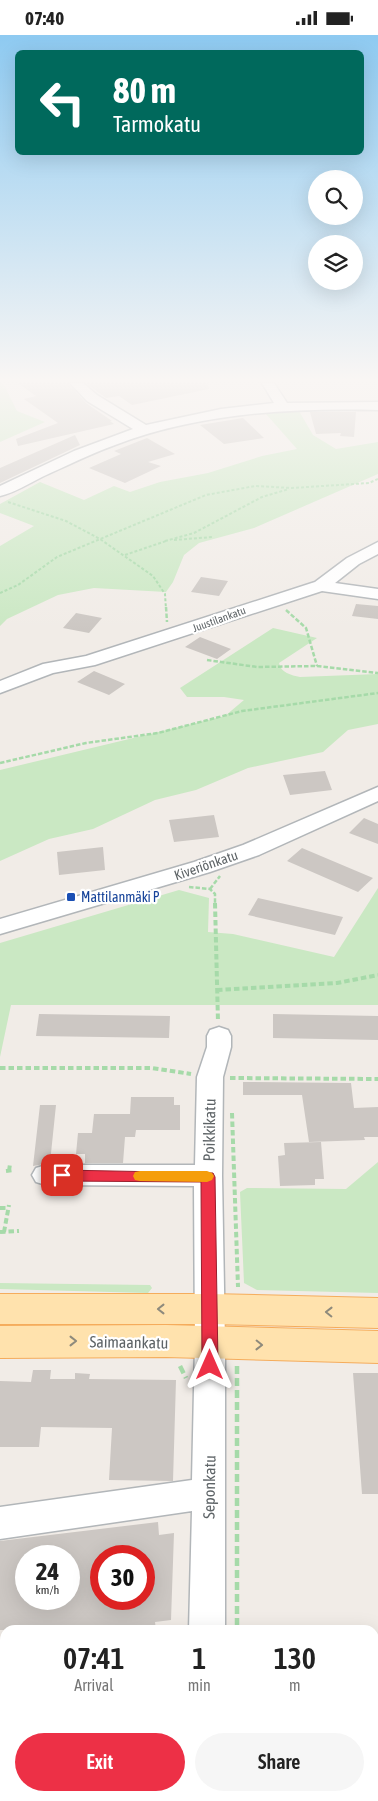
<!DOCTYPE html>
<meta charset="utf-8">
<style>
:root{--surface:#fff;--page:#f6f6f6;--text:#222;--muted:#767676;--accent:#ed3046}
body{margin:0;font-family:"Asap Condensed",sans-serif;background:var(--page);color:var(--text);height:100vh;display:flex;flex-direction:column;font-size:19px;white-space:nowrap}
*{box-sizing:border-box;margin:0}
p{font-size:16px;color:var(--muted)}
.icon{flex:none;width:28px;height:28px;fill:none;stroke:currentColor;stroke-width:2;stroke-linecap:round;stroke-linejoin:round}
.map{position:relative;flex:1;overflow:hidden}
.details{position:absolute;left:0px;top:1590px;width:379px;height:176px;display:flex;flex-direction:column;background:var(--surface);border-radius:15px 15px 0 0;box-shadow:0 5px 20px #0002}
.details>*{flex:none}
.hud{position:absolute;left:15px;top:15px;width:349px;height:105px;border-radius:8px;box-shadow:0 5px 20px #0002;background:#00695c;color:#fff;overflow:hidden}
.controls{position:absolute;left:308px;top:135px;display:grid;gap:10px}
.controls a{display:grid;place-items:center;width:55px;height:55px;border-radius:50%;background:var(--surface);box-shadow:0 5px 20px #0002;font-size:25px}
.speed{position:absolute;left:15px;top:1510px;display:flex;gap:10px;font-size:25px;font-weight:700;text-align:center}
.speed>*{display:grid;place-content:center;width:65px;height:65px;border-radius:50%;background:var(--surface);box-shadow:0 5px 20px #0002;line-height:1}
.speed small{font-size:12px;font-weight:400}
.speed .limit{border:8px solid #d22;background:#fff;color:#111}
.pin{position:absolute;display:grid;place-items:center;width:42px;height:42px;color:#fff;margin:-21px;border-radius:10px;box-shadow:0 2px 8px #0006}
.me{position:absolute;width:55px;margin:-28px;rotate:0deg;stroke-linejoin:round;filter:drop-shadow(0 0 4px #0008)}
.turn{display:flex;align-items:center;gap:18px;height:105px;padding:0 15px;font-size:22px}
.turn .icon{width:65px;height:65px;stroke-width:2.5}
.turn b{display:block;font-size:35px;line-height:42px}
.eta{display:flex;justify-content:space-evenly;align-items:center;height:85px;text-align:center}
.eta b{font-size:30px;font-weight:600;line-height:35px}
.button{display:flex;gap:10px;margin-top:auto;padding:10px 15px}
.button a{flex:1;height:58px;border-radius:30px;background:var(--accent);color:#fff;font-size:20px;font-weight:600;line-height:58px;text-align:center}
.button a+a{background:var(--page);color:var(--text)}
.status{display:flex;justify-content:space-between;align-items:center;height:35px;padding:0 25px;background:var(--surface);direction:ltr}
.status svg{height:14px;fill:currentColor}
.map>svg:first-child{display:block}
.green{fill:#cae8c3}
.building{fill:#ccc7c3;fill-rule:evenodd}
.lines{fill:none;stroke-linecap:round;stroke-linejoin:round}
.minor-casing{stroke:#b2b6b9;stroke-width:3}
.major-casing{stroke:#f5ac5c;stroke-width:2}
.path-far3{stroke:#a6daa9;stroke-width:2;stroke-dasharray:3 2;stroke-linecap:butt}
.path-far2{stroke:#a6daa9;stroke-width:2.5;stroke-dasharray:4.5 2;stroke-linecap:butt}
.path-far1{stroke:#a6daa9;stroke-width:4;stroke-dasharray:5.5 3;stroke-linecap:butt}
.path{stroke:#a6daa9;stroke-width:4.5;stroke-dasharray:8 4;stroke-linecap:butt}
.minor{fill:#fff;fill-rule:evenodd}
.major{fill:#ffe2ad;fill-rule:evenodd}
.oneway{stroke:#8e8a7c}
.route{fill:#ed3046;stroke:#9a1f2e}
.slow{fill:#f59e0b}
.transit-dot{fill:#1a4fb4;stroke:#fff;stroke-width:2}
.labels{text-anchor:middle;stroke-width:4.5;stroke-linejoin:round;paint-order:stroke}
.far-street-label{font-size:11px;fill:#5e6467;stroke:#fff}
.street-label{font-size:14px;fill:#5e6467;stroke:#fff}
.transit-label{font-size:14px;fill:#164399;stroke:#fff;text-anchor:start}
.near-street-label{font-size:16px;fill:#5e6467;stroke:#fff}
</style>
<div class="status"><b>07:40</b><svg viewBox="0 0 49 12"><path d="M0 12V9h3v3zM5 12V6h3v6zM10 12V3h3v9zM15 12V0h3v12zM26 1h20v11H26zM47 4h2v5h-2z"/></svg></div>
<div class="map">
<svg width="378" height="1766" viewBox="0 0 378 1766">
<rect width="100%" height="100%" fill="#f1ece7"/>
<path class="green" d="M0,348H3L17,376L45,387L0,407Z
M299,376L313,400L336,414L378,407V439L254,493L199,508L184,520L173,547L166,557L94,553L58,560L7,584L0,591V511L34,491L0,478V469L40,447L84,465L114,451L130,457L160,447L208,438L262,421L297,414L266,379Z
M273,593L317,603L279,628C281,638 291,640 300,642L378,639V689L348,695L323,717L248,733L196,755L155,765L93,794L49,804L0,826V735L225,681L244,665L224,662H187L180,653Z
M378,853V970H11L0,1022V908L179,855L209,863L208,897L233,899L334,922Z
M378,1127V1258L257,1255L244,1248L240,1157L247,1153L346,1154Z
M0,1248L150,1250L152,1253L148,1258L0,1254Z"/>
<path class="building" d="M18,348H68L86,368L112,386H110L114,389L18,411L16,404L58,388L24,364L36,361Z
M86,348H208L209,354L132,370L119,361L106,363Z
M310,377H356L354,402L340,401L341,398L316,399Z
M243,383L264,403L224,409L200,390Z
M75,400L80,410L0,448V433Z
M147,403L175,419L148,427L161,431L125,448L89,433L121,419L114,416Z
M201,542L228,546L219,561L191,557Z
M356,569L378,571V584L352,581Z
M76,578L102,583L89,598L63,593Z
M200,602L231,614L217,624L185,612Z
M94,636L125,649L109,660L77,647Z
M325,736L332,755L290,760L283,740Z
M214,780L219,802L174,807L169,785Z
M364,783L378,789V809L349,798Z
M103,812L105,835L59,840L57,817Z
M302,813L373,843L358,857L287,826Z
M258,863L343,882L335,900L248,880Z
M39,979L170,981L169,1003L36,1001Z
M273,979L378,981V1005L273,1003Z
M243,1047L351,1048L354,1073L378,1072V1102H364L365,1105L309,1107L302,1060H243Z
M131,1062H174V1070H180V1095H136L135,1102H125L123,1128H85V1119H76L78,1098H92L94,1079H130Z
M40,1070H56L50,1128L33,1131Z
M321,1107L324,1144H315V1150L280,1151L278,1121L285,1120L284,1108Z
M33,1335H51L50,1344H75V1338L90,1339L89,1344L176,1345L173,1446L109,1445L112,1393L41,1392L39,1412H0V1346L31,1347Z
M353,1338H378V1459H362Z
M158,1487L159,1500L174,1498L171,1585L155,1587L156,1595H0V1506ZM26,1521H69V1564H26ZM101,1521H144V1564H101Z"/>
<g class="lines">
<g class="minor-casing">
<path id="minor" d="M70,348H83L97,360L146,390L221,374L274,368L262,348H274L287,368L378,367V375C289,373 199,378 115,410C90,419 66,431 42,442C28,449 14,458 0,461V451L74,416L133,394L87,366Z
M378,507V519L359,529L335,548L378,554V564L322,556L95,630L53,638L0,658V646L43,629L86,621L315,547L347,523Z
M378,752V766L259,820L210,837L0,899V884L194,827L243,810Z
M219,992L228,995L231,1001V1012L223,1042L222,1141L225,1309V1595H189L192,1476L0,1504V1472L192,1445L195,1309L194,1151L46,1150L36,1147L32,1140L36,1133L46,1130H195L197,1042L207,1012V1001L210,995Z
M186,1761H224V1766H186Z"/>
</g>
<g class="major-casing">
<path id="major" d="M0,1259H210L378,1263V1293L210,1289H0Z
M166,1290L378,1296V1328L166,1322L0,1323V1291Z"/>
</g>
<path class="path-far3" d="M8,467L66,486L100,504L153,541L165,559L166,574
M174,505L213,502
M165,506L194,498L262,462L289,454
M125,520L166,506
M0,558L18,550L57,522L206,460L255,451L292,453L369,448L378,444"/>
<path class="path-far2" d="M166,572L167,587
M286,575L306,593L317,631
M207,625L257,632L317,631L378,638
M0,728L86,708L158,698L242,676L378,658
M189,852L210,854L215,859V869
M210,854L220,841"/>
<path class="path-far1" d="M215,868L218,987
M217,955L337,948L378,940
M0,1033H152L191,1039
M230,1043L378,1044
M232,1078L238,1252
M6,1136L14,1135
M9,1136L10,1129
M0,1173H8
M0,1197L19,1196
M4,1197L9,1170"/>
<path class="path" d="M180,1331L186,1343
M237,1331V1595
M374,1739H378
M153,1761V1766
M282,1761L283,1766
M64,1766L89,1761"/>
<use href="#minor" class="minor"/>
<use href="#major" class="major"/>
</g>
<defs><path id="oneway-chevron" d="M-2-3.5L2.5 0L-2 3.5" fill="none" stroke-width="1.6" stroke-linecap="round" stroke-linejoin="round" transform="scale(1.25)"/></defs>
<g class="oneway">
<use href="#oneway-chevron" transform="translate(161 1274) rotate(180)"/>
<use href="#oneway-chevron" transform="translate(329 1277) rotate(-179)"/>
<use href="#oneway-chevron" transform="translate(73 1306)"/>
<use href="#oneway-chevron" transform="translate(259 1310) rotate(1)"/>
</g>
<linearGradient id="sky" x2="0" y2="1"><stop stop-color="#8ecaf1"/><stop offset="0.58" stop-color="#f9f6f4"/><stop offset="1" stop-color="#f9f6f4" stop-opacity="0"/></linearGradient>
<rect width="378" height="595" fill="url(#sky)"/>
<path class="route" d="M62,1135L213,1138L215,1142L218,1330L215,1335L210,1337L205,1335L202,1330L201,1147L62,1146L57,1144L55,1140L57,1136Z"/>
<path class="slow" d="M140,1136H207L212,1138L214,1141L212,1145L207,1147L140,1146L135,1145L133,1141L135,1137Z"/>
<rect class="transit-dot" x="66" y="857" width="10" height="10" rx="2.5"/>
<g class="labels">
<g class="far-street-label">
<text transform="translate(219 584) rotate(-20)" y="4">Juustilankatu</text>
</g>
<g class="street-label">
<text transform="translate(206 830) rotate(-19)" y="5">Kiveriönkatu</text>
</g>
<g class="transit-label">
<text x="81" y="867">Mattilanmäki P</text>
</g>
<g class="near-street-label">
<text transform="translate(209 1095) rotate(-89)" y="6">Poikkikatu</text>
<text transform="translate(129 1307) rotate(1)" y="6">Saimaankatu</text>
<text transform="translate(209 1452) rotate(-89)" y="6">Seponkatu</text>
</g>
</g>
</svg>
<div class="controls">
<a><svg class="icon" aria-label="search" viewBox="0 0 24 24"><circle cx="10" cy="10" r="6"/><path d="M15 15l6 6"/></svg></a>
<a><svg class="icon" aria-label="layers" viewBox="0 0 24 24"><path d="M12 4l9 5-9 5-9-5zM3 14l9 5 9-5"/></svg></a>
</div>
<div class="speed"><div>24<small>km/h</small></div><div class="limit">30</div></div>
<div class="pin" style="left:62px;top:1140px;background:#d93025"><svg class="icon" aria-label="arrive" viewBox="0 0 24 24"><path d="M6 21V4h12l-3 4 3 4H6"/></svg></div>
<svg class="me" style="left:210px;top:1330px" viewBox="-20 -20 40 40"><path d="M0-17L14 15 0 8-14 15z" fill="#ed3046" stroke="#fff" stroke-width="4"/></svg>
<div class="hud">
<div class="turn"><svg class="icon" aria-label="left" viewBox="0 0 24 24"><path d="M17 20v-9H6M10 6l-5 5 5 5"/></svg><div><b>80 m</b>Tarmokatu</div></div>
</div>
<section class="details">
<div class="eta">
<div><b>07:41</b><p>Arrival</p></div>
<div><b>1</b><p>min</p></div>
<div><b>130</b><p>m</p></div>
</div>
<div class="button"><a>Exit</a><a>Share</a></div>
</section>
</div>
